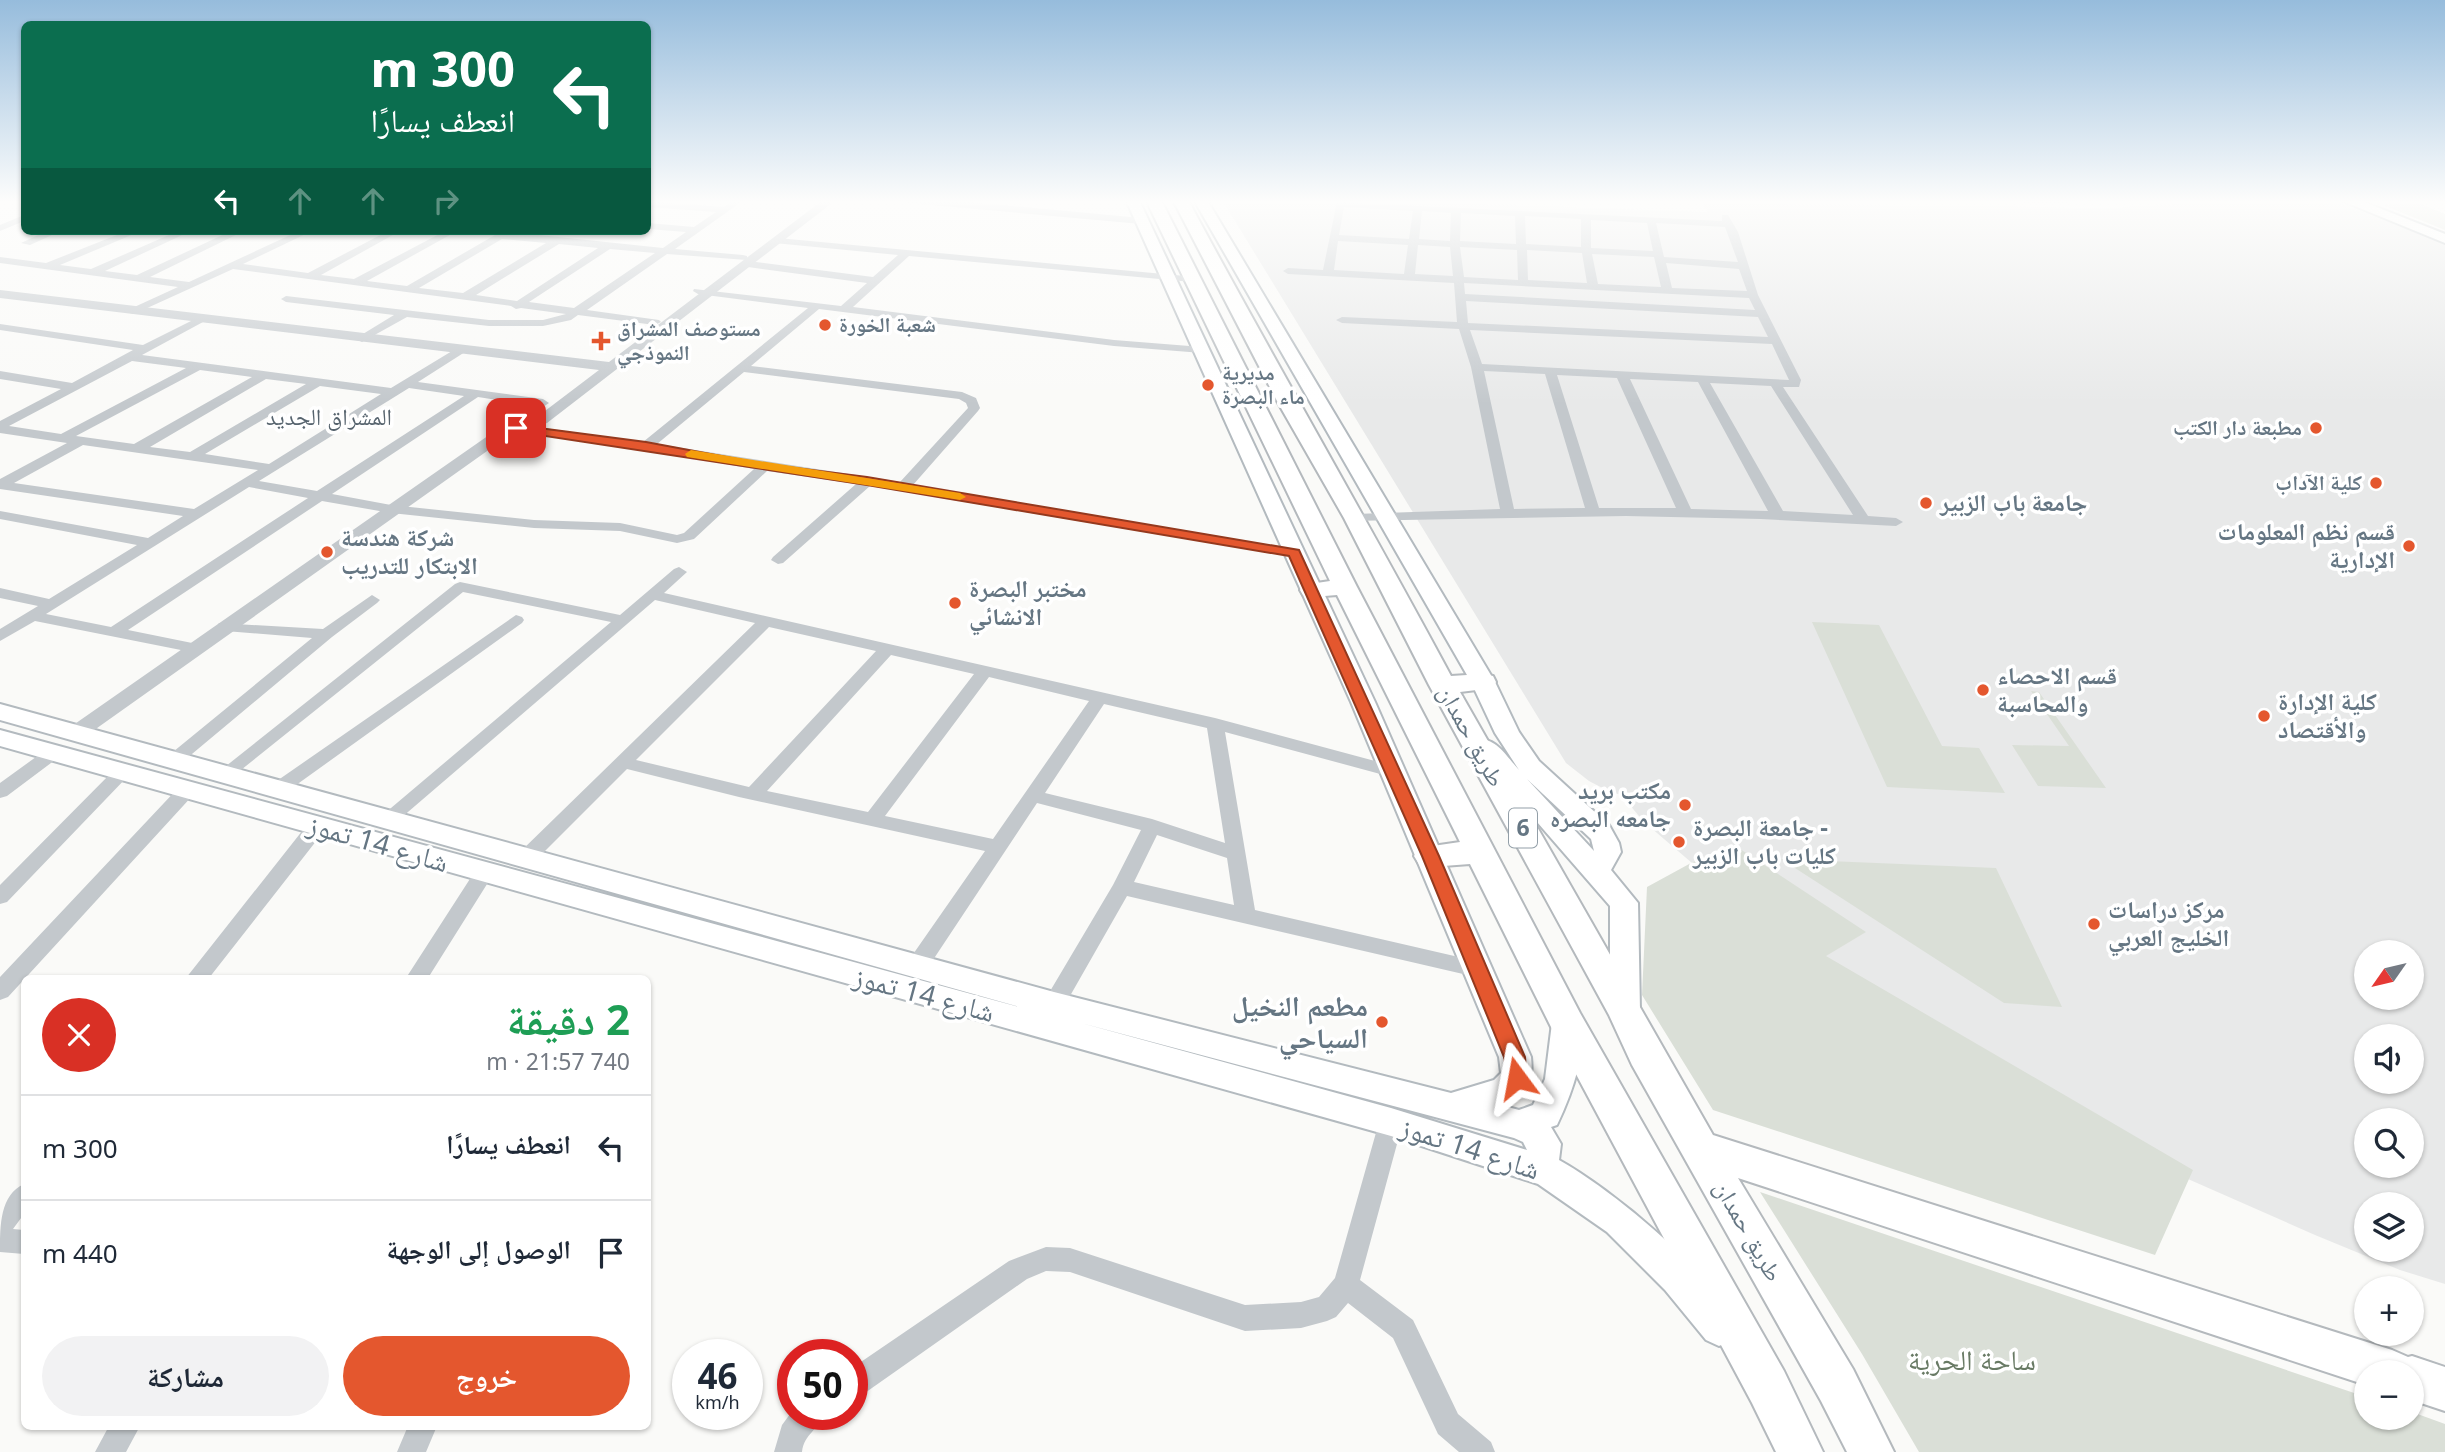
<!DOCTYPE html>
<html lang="ar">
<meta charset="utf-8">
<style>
:root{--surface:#fff;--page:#f2f2f3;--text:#1f2937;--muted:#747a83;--line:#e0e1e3;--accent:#e4572e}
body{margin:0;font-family:"Noto Sans","Noto Naskh Arabic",sans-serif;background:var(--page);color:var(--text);direction:rtl;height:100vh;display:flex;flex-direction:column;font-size:26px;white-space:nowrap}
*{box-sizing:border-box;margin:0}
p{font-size:23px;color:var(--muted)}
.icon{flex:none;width:38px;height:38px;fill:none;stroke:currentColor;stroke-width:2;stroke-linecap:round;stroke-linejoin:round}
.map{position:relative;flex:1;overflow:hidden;direction:ltr}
.drawer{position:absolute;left:21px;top:975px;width:630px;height:455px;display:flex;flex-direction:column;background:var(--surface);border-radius:10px;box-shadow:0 2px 5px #0004;direction:rtl}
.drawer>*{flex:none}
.banner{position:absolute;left:21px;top:21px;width:630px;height:214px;border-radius:10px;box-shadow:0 2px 5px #0004;direction:rtl;background:#0b6e4f;color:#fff;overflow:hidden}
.needle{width:46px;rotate:236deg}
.tools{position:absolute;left:2354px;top:940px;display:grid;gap:14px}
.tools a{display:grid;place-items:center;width:70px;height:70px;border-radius:50%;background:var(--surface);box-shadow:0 2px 5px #0004;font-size:35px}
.speed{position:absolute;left:672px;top:1339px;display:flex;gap:14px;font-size:35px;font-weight:700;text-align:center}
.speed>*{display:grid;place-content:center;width:91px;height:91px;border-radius:50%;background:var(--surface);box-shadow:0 2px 5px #0004;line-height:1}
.speed small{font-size:18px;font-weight:400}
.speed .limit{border:10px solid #d22;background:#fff;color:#111}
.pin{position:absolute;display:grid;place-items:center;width:60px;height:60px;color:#fff;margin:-30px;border-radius:14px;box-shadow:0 4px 10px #0006}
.me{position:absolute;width:77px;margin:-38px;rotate:347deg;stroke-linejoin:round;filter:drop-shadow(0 0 5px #0008)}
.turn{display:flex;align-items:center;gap:24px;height:147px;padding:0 21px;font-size:32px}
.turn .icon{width:91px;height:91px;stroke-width:2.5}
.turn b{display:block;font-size:49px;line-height:60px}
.lanes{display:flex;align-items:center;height:66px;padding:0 21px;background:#0003;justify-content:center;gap:35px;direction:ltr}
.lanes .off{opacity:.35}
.round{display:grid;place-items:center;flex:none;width:74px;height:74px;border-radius:37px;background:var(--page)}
.overview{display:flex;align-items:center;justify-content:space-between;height:119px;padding:0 21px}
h1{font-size:42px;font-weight:700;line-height:52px;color:#1e9e55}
.action{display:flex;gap:14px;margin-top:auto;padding:14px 21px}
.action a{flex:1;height:80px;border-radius:42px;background:var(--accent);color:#fff;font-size:28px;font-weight:700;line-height:80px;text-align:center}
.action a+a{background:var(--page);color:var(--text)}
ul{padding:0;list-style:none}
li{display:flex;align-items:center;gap:21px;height:105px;padding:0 21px;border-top:2px solid var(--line)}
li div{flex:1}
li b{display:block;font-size:26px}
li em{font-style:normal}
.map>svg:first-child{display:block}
.built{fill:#e8e9e9;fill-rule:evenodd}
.green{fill:#dadfd7}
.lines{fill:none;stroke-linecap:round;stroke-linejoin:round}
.secondary-casing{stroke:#b3babf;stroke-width:4}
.trunk-casing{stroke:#b4b9bd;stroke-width:4}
.minor{fill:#c3c8cc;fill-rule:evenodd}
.tertiary{fill:#c3c8cc;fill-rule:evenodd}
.secondary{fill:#fff;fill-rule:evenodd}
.trunk{fill:#fff;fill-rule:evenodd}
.route{fill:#e4572e;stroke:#94391e;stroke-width:2}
.slow{fill:#f59e0b}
.poi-dot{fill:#e4572e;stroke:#fff;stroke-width:2.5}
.labels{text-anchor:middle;stroke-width:7;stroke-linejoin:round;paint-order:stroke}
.far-poi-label{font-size:21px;font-weight:bold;fill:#657683;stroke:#fff;text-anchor:start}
.far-quarter-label{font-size:23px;fill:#57646e;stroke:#fff}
.shield{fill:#fff;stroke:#939fa8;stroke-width:2}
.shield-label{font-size:23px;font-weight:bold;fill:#657683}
.poi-label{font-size:24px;font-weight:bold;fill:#657683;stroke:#fff;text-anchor:start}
.street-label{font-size:24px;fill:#657683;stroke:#fff}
.near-street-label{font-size:28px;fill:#657683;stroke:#fff}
.near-poi-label{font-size:28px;font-weight:bold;fill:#657683;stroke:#fff;text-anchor:end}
.near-park-label{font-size:28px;fill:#687a64;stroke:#fff}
</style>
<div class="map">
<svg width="2445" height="1452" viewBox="0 0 2445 1452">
<rect width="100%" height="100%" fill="#fafaf8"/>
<path class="built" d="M1374,200L1708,212L1702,203L2111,208L2235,200H2333L2445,244V1284L2400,1270L2315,1235L2172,1172L1748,911L1643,821L1629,804L1637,799L1610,792L1589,781L1566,763L1224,203ZM2366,952H2412V998H2366ZM2366,1036H2412V1082H2366ZM2366,1120H2412V1166H2366ZM2366,1204H2412V1250H2366Z"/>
<path class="green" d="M2418,203L2445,214V230L2383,205Z
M1812,622L1879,625L1942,746L1979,748L2005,793L1887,787Z
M2031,691L2039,692L2106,788L2038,786L2012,745L2069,746Z
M1734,845L1866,932L1826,956L2193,1170L2155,1255L1713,1110L1642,995L1647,887L1691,863Z
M1781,859L1996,868L2062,1007L2004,1003Z
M1760,1192L2366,1397V1418H2412V1412L2445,1424V1452H1919L1862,1354Z"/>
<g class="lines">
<g class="secondary-casing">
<path id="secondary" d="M1126,200H1139L1375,702L1531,1057C1534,1086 1528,1096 1500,1105L1519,1110L1533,1105L1545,1079L1552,1023L1556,1014L1567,1010L1578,1014C1592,1042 1570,1098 1557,1125L1551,1127L1561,1144L1559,1160C1610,1188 1715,1274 1738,1327L1732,1340L1719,1346L1706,1340L1665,1290L1607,1232L1538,1184L1391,1136L0,746V730L1034,1011L0,720V704L1054,992L1451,1093L1494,1080L1501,1073L1499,1057L1351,702ZM1081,1023L1514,1138L1523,1142L1527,1150L1391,1108Z
M1194,200H1207L1495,682L1519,732L1539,761L1609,825L1619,843L1621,852L1611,870L1638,903L1640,1011L1636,1020L1625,1023L1614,1020L1610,1011V906L1471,746L1474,740C1495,735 1506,756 1519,770L1495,733L1471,682ZM1527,779L1591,839L1594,851Z
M2340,200H2359L2445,234V243Z"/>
</g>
<g class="trunk-casing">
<path id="trunk" d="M1146,200H1161L1357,587L1580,1013L1784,1371L1823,1452H1776L1752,1403L1554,1033L1470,864L1430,867L1419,864L1414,856L1419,848L1460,842L1337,595L1312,597L1303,595L1300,590L1303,585L1330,581Z
M1173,200H1188C1274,360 1365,516 1451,676L1483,674L1493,676L1496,682L1493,688L1460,692L1713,1135L2392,1350L2408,1357L2412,1356L2445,1367V1411L2412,1400V1372H2366V1385L1738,1178L1853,1369L1894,1452H1847L1821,1401L1632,1065L1609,1015L1429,685L1344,518L1277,401Z"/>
</g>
<path class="minor" d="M733,200H744L675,249L743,255L747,256V260L667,254L587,310L659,320L661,322L655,325L578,315L571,320L543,326H489L407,317L362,342L356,339L358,337L394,315L286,302L281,299L286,296L489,320H543L566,314L521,308L516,309L511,306L233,269L134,314L130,313V309L178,287L0,263V257L46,263L127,231H141L60,265L91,269L178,231H191L105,271L137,275L231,231H244L150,277L189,282L299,231H312L243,264L308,273L388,231H400L321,275L354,279L445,231H457L367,281L407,286L502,231L663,248L686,232L648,229V223L694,227L716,212L648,207V201L724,207ZM502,239L546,243L463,293L419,288ZM559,244L598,248L517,301L476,295ZM610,249L655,253L574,308L529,302Z
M2019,200H2072L2068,203H2023Z
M1337,202L1722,221V215H1728L1738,232L1758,295L1801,380L1799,387H1783L1868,516L1896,518L1903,522L1896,526L1761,519L1626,516L1350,521V515L1355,514L1500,509L1471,367L1459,329L1342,323L1336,320L1342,317L1457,322L1454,283L1288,274L1283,271L1288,268L1323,270ZM1344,207L1413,211L1409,239L1339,235ZM1422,211L1451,213L1450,241L1419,239ZM1461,213L1515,216L1516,244L1460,241ZM1525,216L1581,219V247L1526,244ZM1591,220L1647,223L1653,251L1591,248ZM1656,223L1725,227L1738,262L1664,257ZM1338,241L1408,245L1404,274L1334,270ZM1418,245L1450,247L1453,276L1415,274ZM1460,247L1517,250L1518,280L1464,277ZM1527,250L1582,253L1587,283L1528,280ZM1592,254L1654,257L1661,287L1598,284ZM1666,263L1739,269L1747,291L1672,288ZM1464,283L1749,298L1755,310L1465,294ZM1466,301L1758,317L1768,337L1468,323ZM1470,330L1772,344L1789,380L1482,364ZM1484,371L1545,374L1585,508L1514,509ZM1557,375L1617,378L1676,508H1599ZM1630,379L1698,382L1768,511L1691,509ZM1710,383L1771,386L1853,515L1783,511Z
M24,215V221L0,231V225Z
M47,231H61L30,245L21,243Z
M778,238L1196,277L1197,279L1192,282L909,256L853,307L1114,340L1202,347L1208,350L1202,353L1114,346L819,309L751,366L962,392L976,398L980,408L978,411L913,485L1294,549L1301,553L1294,557L870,486L783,563L778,564L771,560L773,557L856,484L767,471L694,539L677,543L620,531L534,528L391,513L322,501L128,630L202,645L204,648L202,651L196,653L35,621L0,641V629L38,606L0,598V588L49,599L137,545L0,519V511L148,538L183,516L0,489V479L67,443L0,433V421L61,389L0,379V371L72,383L133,350L0,330V324L143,345L199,317L205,320L203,322L142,355L391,388L457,348H465V352L418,382L543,399L549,403L543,407L478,397L332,494L391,505L534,520L620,523L677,535L684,533L754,469L646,450L516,432L510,428L516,424L643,442L808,308L698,294L693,291L694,289L841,306L867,283L748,267L743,264L748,261L873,277L898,255L774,243L773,241ZM132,361L186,368L61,434L9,426ZM200,370L252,377L134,444L76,436ZM744,372L959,399L966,403L968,408L900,482L657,444ZM266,379L306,384L190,452L150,447ZM320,386L381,394L269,464L205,454ZM409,388L464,396L317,491L259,481ZM83,445L258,470L194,509L14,483ZM249,487L308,498L111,627L46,614Z
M679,567L687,572L664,593L1215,718L1401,768L1404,772L1395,778L1225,732L1255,910L1476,961L1484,963L1487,969L1484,975L1476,977L1127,896L1062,1010L1054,1013L1046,1010L1043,1004L1046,998L1113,885L1141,830L1037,803L925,972L917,974L909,972L906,966L909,960L985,851L739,797L627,769L533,863H519L516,858L519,853L755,623L655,600L394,824H380L378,819L611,622L463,592L231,778H219L216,774L455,584L460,582L620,615L674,569ZM769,627L876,651L749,787L636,760ZM891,655L974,674L868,812L767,791ZM989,677L1089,701L993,839L885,816ZM1104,704L1207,728L1225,843L1152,819L1045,793ZM1157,835L1227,858L1234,905L1134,882Z
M372,595L380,600L377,603L332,637L180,764H168L165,760L168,756L312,638L225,631L219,629L217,626L219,623L323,629Z
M516,615L522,617L524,620L522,623L285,793H271L269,789L271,785Z
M53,747L62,753L59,757L7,796L0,798V783L47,749Z
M123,765L129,767L132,771L129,775L7,902L0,904V885L117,767Z
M187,784L194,786L196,790L194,794L8,997L0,1000V977L180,786Z
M317,819L324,821L327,826L324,831L209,978H186L310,821Z
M484,866L491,868L494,873L428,978H406L477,868Z
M1391,1112L1399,1115L1403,1122L1360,1280L1413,1320L1458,1414L1491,1442L1495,1452H1459L1438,1434L1393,1338L1348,1303L1336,1317L1327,1321L1301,1328L1245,1331L1070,1272L1046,1271L1027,1279L862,1395L852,1399V1368L1009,1261L1046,1247L1070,1248L1245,1305L1301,1302L1319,1297L1335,1278L1379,1122L1383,1115Z
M24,1184V1214L13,1229L24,1230V1254L0,1252C0,1225 0,1195 24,1184Z
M793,1410V1414H825C819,1429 804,1434 802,1452H774L782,1425Z
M109,1426H140L126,1452H95Z
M408,1426H437L426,1452H397Z"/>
<path class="tertiary" d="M823,200H836L547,423L504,439L83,738H69L65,733L69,728L492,433L537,417L599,370L0,298V290L609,362Z
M904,200H950L1141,218L1147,221L1141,224L909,203Z"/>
<use href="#secondary" class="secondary"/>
<use href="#trunk" class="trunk"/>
</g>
<linearGradient id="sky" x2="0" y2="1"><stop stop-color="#96bcdc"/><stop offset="0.5" stop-color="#fdfdfc"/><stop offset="1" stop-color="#fdfdfc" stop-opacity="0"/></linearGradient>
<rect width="2445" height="404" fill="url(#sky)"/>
<path class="route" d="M516,425L646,442L764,464L867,477L1299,550L1439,856L1525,1057L1527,1078L1524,1084L1517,1087L1509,1084L1504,1057L1422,856L1289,556L867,485L512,431V426Z"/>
<path class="slow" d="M691,450L960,493L966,497L960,500L687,457L685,454Z"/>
<g class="poi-dot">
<circle cx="825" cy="325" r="7"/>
<path d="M597.5 330.5h7v7h7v7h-7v7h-7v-7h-7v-7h7z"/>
<circle cx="1208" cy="385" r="7"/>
<circle cx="2316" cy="428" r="7"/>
<circle cx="2376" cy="483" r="7"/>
<circle cx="1926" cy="503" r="7"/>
<circle cx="2409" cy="546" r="7"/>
<circle cx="327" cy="552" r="7"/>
<circle cx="955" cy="603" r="7"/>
<circle cx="1983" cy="690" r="7"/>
<circle cx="2264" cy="716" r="7"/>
<circle cx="1685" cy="805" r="7"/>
<circle cx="1679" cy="842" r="7"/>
<circle cx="2094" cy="924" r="7"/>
<circle cx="1382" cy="1022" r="7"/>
</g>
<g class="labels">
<g class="far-poi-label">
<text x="839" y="332">شعبة الخورة</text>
<text x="617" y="336">مستوصف المشراق<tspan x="617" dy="24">النموذجي</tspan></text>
<text x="1222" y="380">مديرية<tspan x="1222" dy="24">ماء البصرة</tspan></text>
<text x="2302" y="435" text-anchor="end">مطبعة دار الكتب</text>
<text x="2362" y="490" text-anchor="end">كلية الآداب</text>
</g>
<g class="far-quarter-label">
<text x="329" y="425">المشراق الجديد</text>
</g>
<rect class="shield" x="1509" y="808.5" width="28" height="39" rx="5"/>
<g class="shield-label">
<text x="1523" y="836">6</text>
</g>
<g class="poi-label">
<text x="1940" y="511">جامعة باب الزبير</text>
<text x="2395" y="540" text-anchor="end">قسم نظم المعلومات<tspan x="2395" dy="28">الإدارية</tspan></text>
<text x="341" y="546">شركة هندسة<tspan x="341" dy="28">الابتكار للتدريب</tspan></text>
<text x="969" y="597">مختبر البصرة<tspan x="969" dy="28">الانشائي</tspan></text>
<text x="1997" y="684">قسم الاحصاء<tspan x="1997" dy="28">والمحاسبة</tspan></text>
<text x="2278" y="710">كلية الإدارة<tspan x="2278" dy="28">والأقتصاد</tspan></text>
<text x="1671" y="799" text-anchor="end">مكتب بريد<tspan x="1671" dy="28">جامعه البصره</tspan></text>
<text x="1693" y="836">جامعة البصرة -<tspan x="1693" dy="28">كليات باب الزبير</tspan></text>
<text x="2108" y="918">مركز دراسات<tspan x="2108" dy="28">الخليج العربي</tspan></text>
</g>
<g class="street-label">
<text transform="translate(1471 736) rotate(61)" y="8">طريق حمدان</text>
<text transform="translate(1748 1231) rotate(60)" y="8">طريق حمدان</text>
</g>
<g class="near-street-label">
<text transform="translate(378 843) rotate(16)" y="10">شارع 14 تموز</text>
<text transform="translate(924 994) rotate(15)" y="10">شارع 14 تموز</text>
<text transform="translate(1470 1148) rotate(18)" y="10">شارع 14 تموز</text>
</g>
<g class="near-poi-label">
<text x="1368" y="1016">مطعم النخيل<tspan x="1368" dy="32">السياحي</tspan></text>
</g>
<g class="near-park-label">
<text x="1972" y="1370">ساحة الحرية</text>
</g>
</g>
</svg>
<div class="tools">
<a><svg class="needle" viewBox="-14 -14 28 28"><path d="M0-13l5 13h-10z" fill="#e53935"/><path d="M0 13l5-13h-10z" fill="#747a83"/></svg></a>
<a><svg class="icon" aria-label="sound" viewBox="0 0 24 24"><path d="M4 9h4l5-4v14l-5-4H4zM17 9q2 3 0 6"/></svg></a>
<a><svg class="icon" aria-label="search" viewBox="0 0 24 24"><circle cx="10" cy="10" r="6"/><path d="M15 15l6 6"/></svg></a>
<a><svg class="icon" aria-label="layers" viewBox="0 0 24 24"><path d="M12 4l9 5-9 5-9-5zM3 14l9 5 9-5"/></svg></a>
<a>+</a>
<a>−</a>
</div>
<div class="speed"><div>46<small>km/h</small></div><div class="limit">50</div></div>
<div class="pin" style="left:516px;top:428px;background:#d93025"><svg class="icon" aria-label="arrive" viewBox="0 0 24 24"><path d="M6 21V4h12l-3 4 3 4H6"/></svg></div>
<svg class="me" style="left:1517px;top:1078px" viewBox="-20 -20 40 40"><path d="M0-17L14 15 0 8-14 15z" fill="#e4572e" stroke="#fff" stroke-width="4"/></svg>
<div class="banner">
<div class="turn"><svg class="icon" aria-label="left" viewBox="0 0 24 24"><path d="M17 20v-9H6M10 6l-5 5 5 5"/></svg><div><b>300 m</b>انعطف يسارًا</div></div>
<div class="lanes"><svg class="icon" aria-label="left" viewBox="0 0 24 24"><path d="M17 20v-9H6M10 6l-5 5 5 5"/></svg><svg class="icon off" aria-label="ahead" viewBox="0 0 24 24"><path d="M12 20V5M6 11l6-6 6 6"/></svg><svg class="icon off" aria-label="ahead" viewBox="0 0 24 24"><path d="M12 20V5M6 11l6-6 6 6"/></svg><svg class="icon off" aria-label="right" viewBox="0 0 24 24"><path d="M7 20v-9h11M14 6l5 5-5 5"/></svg></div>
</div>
<section class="drawer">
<div class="overview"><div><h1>2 دقيقة</h1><p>740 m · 21:57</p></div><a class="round" style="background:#d93025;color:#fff"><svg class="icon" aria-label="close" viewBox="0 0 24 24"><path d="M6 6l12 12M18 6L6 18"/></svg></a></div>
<ul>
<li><svg class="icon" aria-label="left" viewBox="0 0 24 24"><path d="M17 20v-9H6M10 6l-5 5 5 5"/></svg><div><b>انعطف يسارًا</b></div><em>300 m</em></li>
<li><svg class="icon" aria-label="arrive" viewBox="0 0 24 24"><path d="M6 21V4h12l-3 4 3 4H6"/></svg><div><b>الوصول إلى الوجهة</b></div><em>440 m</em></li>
</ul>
<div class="action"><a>خروج</a><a>مشاركة</a></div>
</section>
</div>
